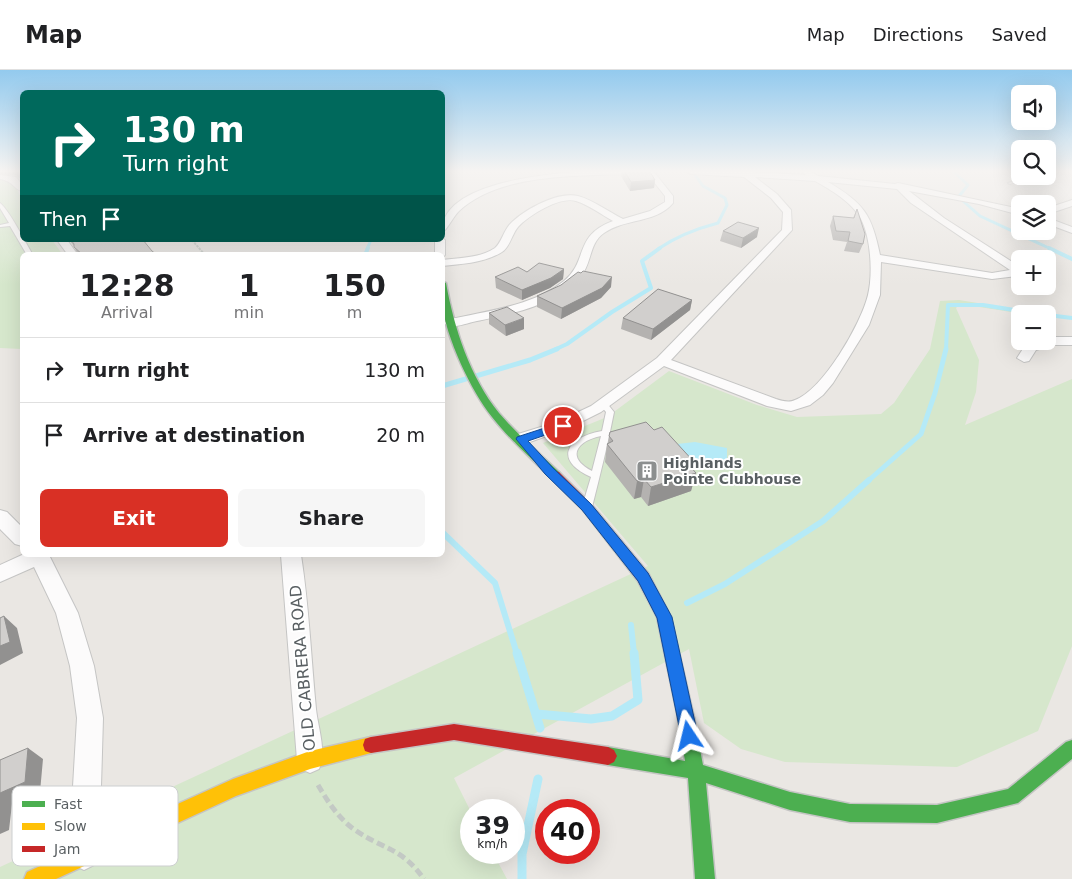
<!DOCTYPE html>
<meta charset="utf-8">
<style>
:root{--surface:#fff;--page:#f6f6f6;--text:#202124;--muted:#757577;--line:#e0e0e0;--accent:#d93025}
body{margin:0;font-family:"DejaVu Sans",sans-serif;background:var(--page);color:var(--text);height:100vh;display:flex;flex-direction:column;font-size:19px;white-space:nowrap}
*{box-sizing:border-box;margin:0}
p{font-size:16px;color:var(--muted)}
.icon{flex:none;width:28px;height:28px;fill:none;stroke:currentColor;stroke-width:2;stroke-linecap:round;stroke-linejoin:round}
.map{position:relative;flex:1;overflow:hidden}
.drawer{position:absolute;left:20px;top:182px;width:425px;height:305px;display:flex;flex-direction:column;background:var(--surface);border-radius:8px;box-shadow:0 5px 20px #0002}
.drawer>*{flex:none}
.hud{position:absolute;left:20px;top:20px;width:425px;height:152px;border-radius:8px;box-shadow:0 5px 20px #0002;background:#00695c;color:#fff;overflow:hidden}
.fabs{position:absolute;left:1011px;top:15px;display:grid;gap:10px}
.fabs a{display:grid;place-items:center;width:45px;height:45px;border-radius:8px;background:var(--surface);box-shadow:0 5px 20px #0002;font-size:25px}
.speed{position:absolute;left:460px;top:729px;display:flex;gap:10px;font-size:25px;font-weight:700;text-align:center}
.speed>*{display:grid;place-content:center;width:65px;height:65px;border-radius:50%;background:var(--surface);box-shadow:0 5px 20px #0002;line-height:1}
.speed small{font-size:12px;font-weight:400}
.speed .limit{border:8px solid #d22;background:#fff;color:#111}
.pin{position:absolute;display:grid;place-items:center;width:42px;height:42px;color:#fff;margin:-21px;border:2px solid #fff;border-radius:50%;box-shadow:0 1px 5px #0007}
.me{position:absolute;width:55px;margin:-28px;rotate:350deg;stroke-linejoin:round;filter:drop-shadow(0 0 4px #0008)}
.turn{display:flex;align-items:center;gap:18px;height:105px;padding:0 20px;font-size:22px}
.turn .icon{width:65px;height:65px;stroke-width:2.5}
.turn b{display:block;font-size:35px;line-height:42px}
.then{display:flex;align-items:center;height:48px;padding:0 20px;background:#0003;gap:10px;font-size:19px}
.eta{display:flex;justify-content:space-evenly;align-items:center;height:85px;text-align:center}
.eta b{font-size:30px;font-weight:600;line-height:35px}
.cta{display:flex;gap:10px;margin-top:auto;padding:10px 20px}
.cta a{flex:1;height:58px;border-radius:8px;background:var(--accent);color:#fff;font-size:20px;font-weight:600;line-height:58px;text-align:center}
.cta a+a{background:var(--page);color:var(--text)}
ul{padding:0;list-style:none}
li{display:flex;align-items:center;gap:15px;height:65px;padding:0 20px;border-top:1px solid var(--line)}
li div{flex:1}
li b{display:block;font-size:19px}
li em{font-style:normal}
header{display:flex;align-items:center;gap:30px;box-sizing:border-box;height:70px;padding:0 25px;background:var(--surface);border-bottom:1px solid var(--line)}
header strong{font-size:24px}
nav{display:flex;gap:28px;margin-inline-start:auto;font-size:18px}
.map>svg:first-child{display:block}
.green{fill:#d6e7cc}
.water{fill:#b5eaf7}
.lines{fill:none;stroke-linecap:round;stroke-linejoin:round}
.stream-far4{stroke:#b5eaf7;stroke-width:3}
.stream-far3{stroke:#b5eaf7;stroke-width:4}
.stream-far2{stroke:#b5eaf7;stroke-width:5}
.stream-far1{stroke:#b5eaf7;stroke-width:6}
.stream{stroke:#b5eaf7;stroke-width:9}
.lane-casing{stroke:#c5c5c4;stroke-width:2}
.street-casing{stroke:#c5c5c4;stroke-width:2}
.fast-casing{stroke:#c5c5c4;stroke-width:3}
.slow-casing{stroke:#c5c5c4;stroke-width:3}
.jam-casing{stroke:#c5c5c4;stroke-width:3}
.path-far1{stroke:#c3c9c4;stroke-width:2;stroke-dasharray:2.5 1;stroke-linecap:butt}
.path{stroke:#c3c9c4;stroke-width:5;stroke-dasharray:8 4;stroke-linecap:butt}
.lane{fill:#fcfbfb;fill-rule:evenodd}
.street{fill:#fcfbfb;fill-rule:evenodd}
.fast{fill:#4caf50;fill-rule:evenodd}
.slow{fill:#ffc107;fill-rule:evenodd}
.jam{fill:#c62828;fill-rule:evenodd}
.wall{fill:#b4b2b0}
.shaded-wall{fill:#929190}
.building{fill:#d1cfcd;stroke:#929190}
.route{fill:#1a73e8;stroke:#114b97}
.labels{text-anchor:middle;stroke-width:4;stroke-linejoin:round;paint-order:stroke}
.poi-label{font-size:14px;font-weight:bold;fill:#595f62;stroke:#fff;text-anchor:start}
.near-street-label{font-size:16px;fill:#595f62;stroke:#fff}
.key{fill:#fff;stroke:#cdcfd0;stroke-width:1}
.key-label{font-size:14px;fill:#595f62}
</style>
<header>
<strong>Map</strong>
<nav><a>Map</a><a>Directions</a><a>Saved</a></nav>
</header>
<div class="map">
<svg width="1072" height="809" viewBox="0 0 1072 809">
<rect width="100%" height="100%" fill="#eae7e3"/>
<path class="green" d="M0,109C29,114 22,148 22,170H52L63,185H22V279L0,278Z
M959,230L1047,244H1025L960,234L956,238L979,290L976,322L965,355L1072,309V576L1038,661L957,697L785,692L741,679L704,653L689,579L454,708L471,742V782L493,783L507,809H0V797L648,496L543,373L607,347L669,301L757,335L797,347L881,344L894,333L930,279L940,231Z"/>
<path class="water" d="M695,372L727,378V397L676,385L668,375Z"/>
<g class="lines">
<path class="stream-far4" d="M954,102L968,115L960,125
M963,131L980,146L1051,179
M367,179L371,170
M658,179C677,166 695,159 718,153L727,135L725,128L703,116L693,102"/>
<path class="stream-far3" d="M1049,178L1072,189
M365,185L368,178
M1048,245L1072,248
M554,280L567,274L612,242L651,218L642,191L660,178
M946,280L948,235H983L1039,244"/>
<path class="stream-far2" d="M442,316L530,290L557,279
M868,411L921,364L935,323L946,279"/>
<path class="stream-far1" d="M442,462L495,513L517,584
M687,533L725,514L823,451L869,410
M631,555L634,584"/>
<path class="stream" d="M517,583L540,658
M537,644L591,649L612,646L638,630L634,583
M522,809V784L538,709"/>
<g class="lane-casing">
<path id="lane" d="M1055,102H1059L1054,107L1023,110L1010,114L1008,113L1023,108L1048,106L1053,105Z
M0,133C10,141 25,172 33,185H27L10,156L0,157V155L9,153L0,138Z
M600,332H606L614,342C608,374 600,405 592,437L590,439H584L582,437L591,407C552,389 568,367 602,361L606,342L599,334ZM601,366L592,401C565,387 577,371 601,366Z"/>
</g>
<g class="street-casing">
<path id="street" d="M574,102H634L630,104C579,106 499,103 459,141C454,146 450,154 445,160L442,161C442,114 540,105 574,102Z
M646,102H654L673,126V133C655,154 625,148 604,163C589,173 592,193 581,206C558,235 511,244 477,251C467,253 456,258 447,256L445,253L447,250C484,241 532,237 564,211C589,190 573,166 613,151C602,145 589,135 576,131C560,126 529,145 518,157C512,164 510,177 502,182C484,193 462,194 442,196V190C459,188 480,188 495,178C502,172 504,159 512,152C526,139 558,121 578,126C593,130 609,142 623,149L650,141L665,132V126Z
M687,102H751L806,105L802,102H811L818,106L895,114L898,113L1020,139V145L979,134L909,121L944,148L1020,197V202L1017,206L992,209L881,192L880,225L869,255L833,313L823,325L810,335L791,341L767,336L664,296L601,342L569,358L527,373L521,374L515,373L513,369L515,365L557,352L591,336L657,288L782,160L783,142L771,128L744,107L691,104ZM755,107L815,111C831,120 852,132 861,149C871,168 873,204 868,225C861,254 823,320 795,330C789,333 782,331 776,329L671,290L792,160L791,140L777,124ZM828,112L897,119L911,133L1010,200L992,203L880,185C872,145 864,133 828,112Z
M0,105L16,107L22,115V121C13,119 15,112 0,109Z
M1072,130V136L1048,144V138Z
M1048,148L1072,157V163L1048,154Z
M442,168L445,170V185L442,188V185H435V170H442Z
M57,170H67L78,185H68Z
M1051,267H1072V275H1052L1036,280L1029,291L1024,292L1017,288L1026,274L1036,271H1048V268Z
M0,440L7,442L22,457V476L15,474L0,459Z
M22,485H49L78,543L94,596L103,648L99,785L94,795L84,800L74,795L69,785L77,648L70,596L56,543L34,497L0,512V495Z
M281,485H301C309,536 311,587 316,639C318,658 327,682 319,699L310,703L301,699L297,690Z"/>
</g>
<g class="fast-casing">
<path id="fast" d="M442,211L446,213C454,258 470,307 499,343C517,364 539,383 559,402L561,405L559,408H551C531,388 509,369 492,347C471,321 446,267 442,234C442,227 442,219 442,211Z
M686,640L692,642L694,648L703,695L790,722L850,734L937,735L1008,719L1066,672L1072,670V689L1018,733L937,753L850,752L790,740L706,713L715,809H695L688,708L608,695L602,692L599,686L602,680L608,677L685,691L678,648L680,642Z"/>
</g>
<g class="slow-casing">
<path id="slow" d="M371,667L377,669L379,675L377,681L371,683L310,699L236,726L56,809H24L27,802L233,709L310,681Z"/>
</g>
<g class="jam-casing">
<path id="jam" d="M555,401L559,402L591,434L648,503L671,547L694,648L692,654L686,656L680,654L678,648L657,547L638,511L583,440L551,408L549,405L551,402Z
M454,654L608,677L614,680L617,686L614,692L608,695L454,670L371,683L365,681L363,675L365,669L371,667Z"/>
</g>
<path class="path-far1" d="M192,170L205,185"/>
<path class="path" d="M318,715C328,732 339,749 355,760C384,780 401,777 424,809"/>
<use href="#lane" class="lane"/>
<use href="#street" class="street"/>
<use href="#fast" class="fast"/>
<use href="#slow" class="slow"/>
<use href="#jam" class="jam"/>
</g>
<path class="wall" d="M0,102H22V109L19,108L16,105L0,104Z
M622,102H650L655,110L654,118L630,121L621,106Z
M857,139L863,174L859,183L844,181L847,172L833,170L830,156L833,146L853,148Z
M723,161L757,167L741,178L720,171Z
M69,170H143L152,181L157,185H78L74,176Z
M564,199L563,209L550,218L522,230L496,218L495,207L527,202Z
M611,217L601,228L561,249L537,237V226Z
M692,230L690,240L651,270L621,259L623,248Z
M489,243L524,259L506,266L489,254Z
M609,366L693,400L696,403L691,421L648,436L641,427L634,429L605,392L607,374H608Z"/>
<path class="shaded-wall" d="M655,110L654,118L630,121L631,112Z
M759,158L757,167L741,178L743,168Z
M564,199L563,209L550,218L522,230V220Z
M612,207L611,217L601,228L561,249L562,238Z
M692,230L690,240L651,270L653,259Z
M524,248V259L506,266L505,255Z
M695,393L692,404L696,403L691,421L648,436L651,417L689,395Z
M644,409L641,427L634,429L637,411Z
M4,546L17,558L23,583L0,595V576Z
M28,678L43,689L40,722L12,734L9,760L0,764V723Z"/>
<path class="building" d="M625,102H650L655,110L631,112Z
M857,139L865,164L863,174L848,171L850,162L836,161L833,146L854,148Z
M738,152L759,158L743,168L723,161Z
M71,170H143L152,181L157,185H83L74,177V174Z
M539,193L564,199L551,208L522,220L495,207L518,197L527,202Z
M583,201L612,207L602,218L562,238L537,226L561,215L578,202L581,203Z
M658,219L692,230L653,259L623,248Z
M507,237L524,248L505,255L489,243Z
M646,352L654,360L662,357L695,393L689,395L696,403L651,417L644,409L637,411L607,374L613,371L609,366L610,362Z
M4,546L10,572L0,576V548Z
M28,678L25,712L0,723V690Z"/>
<linearGradient id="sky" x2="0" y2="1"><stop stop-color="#93caee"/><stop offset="0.47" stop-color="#f6f4f2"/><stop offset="1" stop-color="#f6f4f2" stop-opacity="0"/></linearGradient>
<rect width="1072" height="215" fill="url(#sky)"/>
<path class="route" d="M563,352L568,356L566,358L528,371L553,398L591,434L648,503L672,547L698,666L695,672L689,674L683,672L681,666L657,548L638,511L582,440L545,404L516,369L517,367Z"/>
<defs>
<g id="building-square" transform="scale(1.125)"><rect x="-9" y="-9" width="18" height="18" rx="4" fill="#8c8f8f" stroke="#fff"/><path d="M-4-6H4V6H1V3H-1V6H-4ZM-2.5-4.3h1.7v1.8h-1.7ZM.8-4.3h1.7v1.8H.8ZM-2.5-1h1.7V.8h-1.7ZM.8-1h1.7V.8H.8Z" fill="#fff"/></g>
</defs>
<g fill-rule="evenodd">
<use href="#building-square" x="647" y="401"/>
</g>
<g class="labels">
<g class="poi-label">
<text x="663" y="398">Highlands<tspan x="663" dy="16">Pointe Clubhouse</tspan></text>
</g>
<g class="near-street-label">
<text transform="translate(302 598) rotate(-95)" y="6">OLD CABRERA ROAD</text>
</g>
</g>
<rect x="12" y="716" width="166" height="80" rx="8" class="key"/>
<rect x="22" y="731" width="23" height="6" fill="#4caf50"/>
<rect x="22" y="753" width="23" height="7" fill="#ffc107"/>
<rect x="22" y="776" width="23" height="6" fill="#c62828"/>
<g class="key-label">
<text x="54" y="739">Fast</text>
<text x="54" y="761">Slow</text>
<text x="54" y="784">Jam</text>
</g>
</svg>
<div class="fabs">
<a><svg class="icon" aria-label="sound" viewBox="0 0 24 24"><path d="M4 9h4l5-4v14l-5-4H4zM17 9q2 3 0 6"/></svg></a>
<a><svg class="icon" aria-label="search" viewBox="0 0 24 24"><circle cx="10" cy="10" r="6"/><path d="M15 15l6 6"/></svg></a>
<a><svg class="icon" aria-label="layers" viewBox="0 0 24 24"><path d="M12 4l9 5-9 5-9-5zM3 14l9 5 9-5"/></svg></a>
<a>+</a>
<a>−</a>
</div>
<div class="speed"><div>39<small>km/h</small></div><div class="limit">40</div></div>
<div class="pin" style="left:563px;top:356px;background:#d93025"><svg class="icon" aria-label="arrive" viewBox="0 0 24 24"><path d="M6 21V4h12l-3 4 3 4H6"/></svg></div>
<svg class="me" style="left:689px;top:666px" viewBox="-20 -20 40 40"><path d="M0-17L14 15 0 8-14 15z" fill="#1a73e8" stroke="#fff" stroke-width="4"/></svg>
<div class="hud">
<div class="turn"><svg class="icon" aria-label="right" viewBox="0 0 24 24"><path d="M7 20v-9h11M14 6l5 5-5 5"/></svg><div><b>130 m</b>Turn right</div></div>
<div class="then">Then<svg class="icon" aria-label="arrive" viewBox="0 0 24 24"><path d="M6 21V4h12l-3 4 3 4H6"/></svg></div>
</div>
<section class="drawer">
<div class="eta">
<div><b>12:28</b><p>Arrival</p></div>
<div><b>1</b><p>min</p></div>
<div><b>150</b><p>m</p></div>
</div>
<ul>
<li><svg class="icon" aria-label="right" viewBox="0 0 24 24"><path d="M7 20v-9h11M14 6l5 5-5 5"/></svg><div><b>Turn right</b></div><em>130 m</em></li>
<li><svg class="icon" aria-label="arrive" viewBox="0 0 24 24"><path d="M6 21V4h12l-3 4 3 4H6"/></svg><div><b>Arrive at destination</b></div><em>20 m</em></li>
</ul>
<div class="cta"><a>Exit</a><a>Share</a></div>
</section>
</div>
